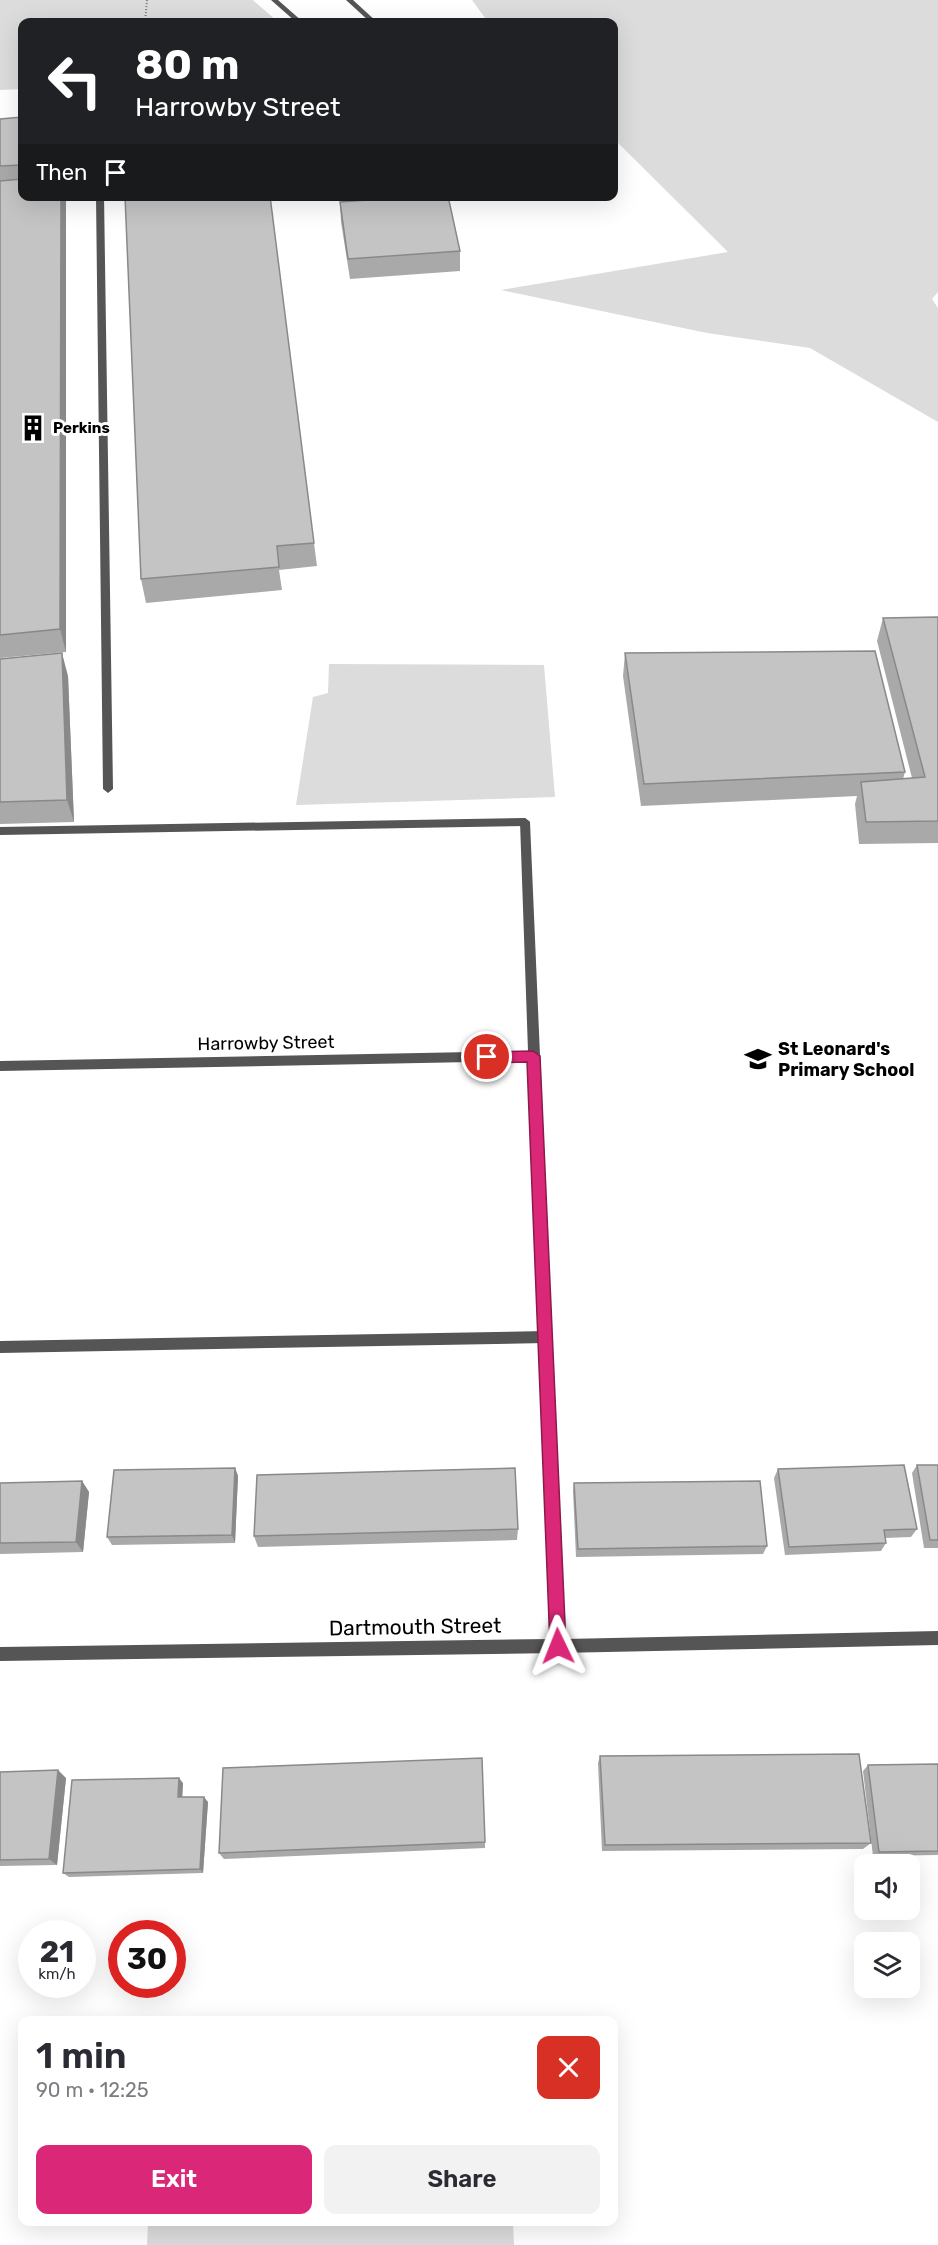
<!DOCTYPE html>
<meta charset="utf-8">
<style>
:root{--surface:#fff;--page:#f2f2f3;--text:#2b2b33;--muted:#7c7c81;--accent:#db2777}
body{margin:0;font-family:Rubik,sans-serif;background:var(--page);color:var(--text);height:100vh;display:flex;flex-direction:column;font-size:22px;white-space:nowrap}
*{box-sizing:border-box;margin:0}
p{font-size:20px;color:var(--muted)}
.icon{flex:none;width:33px;height:33px;fill:none;stroke:currentColor;stroke-width:2;stroke-linecap:round;stroke-linejoin:round}
.map{position:relative;flex:1;overflow:hidden}
.details{position:absolute;left:18px;top:2016px;width:600px;height:210px;display:flex;flex-direction:column;background:var(--surface);border-radius:12px;box-shadow:0 6px 24px #0002}
.details>*{flex:none}
.guide{position:absolute;left:18px;top:18px;width:600px;height:183px;border-radius:12px;box-shadow:0 6px 24px #0002;background:#202124;color:#fff;overflow:hidden}
.tools{position:absolute;left:854px;top:1854px;display:grid;gap:12px}
.tools a{display:grid;place-items:center;width:66px;height:66px;border-radius:12px;background:var(--surface);box-shadow:0 6px 24px #0002;font-size:30px}
.speed{position:absolute;left:18px;top:1920px;display:flex;gap:12px;font-size:30px;font-weight:700;text-align:center}
.speed>*{display:grid;place-content:center;width:78px;height:78px;border-radius:50%;background:var(--surface);box-shadow:0 6px 24px #0002;line-height:1}
.speed small{font-size:15px;font-weight:400}
.speed .limit{border:9px solid #d22;background:#fff;color:#111}
.pin{position:absolute;display:grid;place-items:center;width:51px;height:51px;color:#fff;margin:-26px;border:3px solid #fff;border-radius:50%;box-shadow:0 2px 6px #0007}
.me{position:absolute;width:66px;margin:-33px;rotate:358deg;stroke-linejoin:round;filter:drop-shadow(0 0 4px #0008)}
.turn{display:flex;align-items:center;gap:21px;height:126px;padding:0 18px;font-size:27px}
.turn .icon{width:78px;height:78px;stroke-width:2.5}
.turn b{display:block;font-size:42px;line-height:51px}
.then{display:flex;align-items:center;height:57px;padding:0 18px;background:#0003;gap:12px;font-size:22px}
.round{display:grid;place-items:center;flex:none;width:63px;height:63px;border-radius:12px;background:var(--page)}
.overview{display:flex;align-items:center;justify-content:space-between;height:102px;padding:0 18px}
h1{font-size:36px;font-weight:600;line-height:45px}
.action{display:flex;gap:12px;margin-top:auto;padding:12px 18px}
.action a{flex:1;height:69px;border-radius:12px;background:var(--accent);color:#fff;font-size:24px;font-weight:600;line-height:69px;text-align:center}
.action a+a{background:var(--page);color:var(--text)}
.map>svg:first-child{display:block}
.green{fill:#dcdcdc}
.lines{fill:none;stroke-linecap:round;stroke-linejoin:round}
.path{stroke:#777;stroke-width:2;stroke-dasharray:1 2;stroke-linecap:butt}
.service{fill:#555;fill-rule:evenodd}
.minor{fill:#555;fill-rule:evenodd}
.wall{fill:#a9a9a9}
.shaded-wall{fill:#898989}
.building{fill:#c4c4c4;stroke:#898989;stroke-width:1.5}
.route{fill:#db2777;stroke:#8e194d;stroke-width:1.5}
.labels{text-anchor:middle;stroke-width:6;stroke-linejoin:round;paint-order:stroke}
.far-poi-label{font-size:15px;font-weight:bold;fill:#000;stroke:#fff;text-anchor:start}
.street-label{font-size:18px;fill:#000;stroke:#fff}
.poi-label{font-size:18px;font-weight:bold;fill:#000;stroke:#fff;text-anchor:start}
.near-street-label{font-size:21px;fill:#000;stroke:#fff}
</style>
<div class="map">
<svg width="938" height="2245" viewBox="0 0 938 2245">
<rect width="100%" height="100%" fill="#fff"/>
<path class="green" d="M0,0H253L278,22H22V89L0,90Z
M472,0H938V292L932,299L938,308V422L810,348L707,333L501,290L728,252L614,139V22H488Z
M329,664L544,665L555,797L296,805L313,697L328,693Z
M148,2222H513L514,2245H147Z"/>
<g class="lines">
<path class="path" d="M145,22L147,0"/>
<path class="service" d="M271,0H278L303,22H296Z
M346,0H353L377,22H370Z
M96,196H104L113,789L108,793L103,789Z
M525,818L530,822L525,826L0,835V827Z
M546,1331L551,1333L552,1337L551,1341L546,1343L0,1353V1341Z"/>
<path class="minor" d="M525,818L530,822L565,1639L938,1631V1645L558,1653L0,1661V1647L551,1639L529,1061L0,1071V1061L528,1051L520,822Z"/>
</g>
<path class="wall" d="M22,117V196L66,200V652L0,658V119Z
M125,196L314,543L317,566L279,570L282,590L146,603L141,579Z
M340,202L460,251V271L350,279L341,222Z
M938,617V843L859,844L855,804L857,796L641,806L623,676L625,653L905,772L903,779L912,778L877,641L883,618Z
M0,659L68,676L74,822L0,824Z
M917,1465H938V1548H924L912,1473Z
M235,1468L238,1476L235,1543L112,1545L107,1537Z
M778,1469L917,1529L911,1537L885,1538L886,1543L881,1551L785,1555L774,1478Z
M82,1481L89,1492L83,1552L0,1554V1483Z
M574,1483L767,1546L763,1554L576,1557L573,1491Z
M518,1529L517,1540L258,1547L254,1536Z
M600,1756L871,1843L863,1849L602,1851L598,1763Z
M938,1764V1855L873,1856L863,1771L868,1765Z
M0,1772L66,1778L57,1865L0,1866Z
M183,1783L182,1797L208,1802L203,1873L69,1877L63,1873Z
M485,1842V1848L224,1859L219,1853Z"/>
<path class="shaded-wall" d="M61,196H66V652L60,629Z
M62,653L68,676L74,822L67,800Z
M235,1468L238,1476L235,1543L232,1535Z
M82,1481L89,1492L83,1552L76,1542Z
M58,1770L66,1778L57,1865L49,1859Z
M179,1778L183,1783L182,1802L178,1797Z
M204,1797L208,1802L203,1873L200,1869Z"/>
<path class="building" d="M22,117V165L0,166V119Z
M22,179V196H61L60,629L0,635V181Z
M125,196H270L314,543L277,546L279,567L141,579Z
M423,196H448L460,251L348,259L340,202Z
M938,617V821L866,822L861,782L925,777L883,618Z
M875,651L905,772L644,784L625,653Z
M62,653L67,800L0,802V659Z
M904,1465L917,1529L884,1530L886,1543L789,1547L778,1469Z
M917,1465H938V1540H930Z
M235,1468L232,1535L107,1537L114,1470Z
M515,1468L518,1529L254,1536L257,1475Z
M82,1481L76,1542L0,1543V1483Z
M760,1481L767,1546L578,1549L574,1483Z
M859,1754L871,1843L605,1845L600,1756Z
M482,1758L485,1842L219,1853L223,1768Z
M938,1764V1851L879,1852L868,1765Z
M58,1770L49,1859L0,1860V1772Z
M179,1778L178,1797H204L200,1869L63,1873L72,1780Z"/>
<path class="route" d="M533,1051L540,1056L566,1646L564,1652L558,1654L553,1652L550,1646L527,1062L487,1063L480,1057L487,1052Z"/>
<defs>
<g id="building-bare" transform="scale(2.07)"><path d="M-4-6H4V6H1V3H-1V6H-4ZM-2.5-4.3h1.7v1.8h-1.7ZM.8-4.3h1.7v1.8H.8ZM-2.5-1h1.7V.8h-1.7ZM.8-1h1.7V.8H.8Z" fill="#000" stroke="#fff" stroke-width="2.5" paint-order="stroke"/></g>
<g id="school-bare" transform="scale(2.07)"><path d="M0-5L7-2L0 1L-7-2ZM-4 1L0 2.5L4 1V4Q0 6-4 4Z" fill="#000" stroke="#fff" stroke-width="2.5" paint-order="stroke"/></g>
</defs>
<g fill-rule="evenodd">
<use href="#building-bare" x="33" y="428"/>
<use href="#school-bare" x="758" y="1059"/>
</g>
<g class="labels">
<g class="far-poi-label">
<text x="53" y="433">Perkins</text>
</g>
<g class="street-label">
<text transform="translate(266 1043) rotate(-1)" y="6">Harrowby Street</text>
</g>
<g class="poi-label">
<text x="778" y="1055">St Leonard's<tspan x="778" dy="21">Primary School</tspan></text>
</g>
<g class="near-street-label">
<text transform="translate(415 1627) rotate(-1)" y="7">Dartmouth Street</text>
</g>
</g>
</svg>
<div class="tools">
<a><svg class="icon" aria-label="sound" viewBox="0 0 24 24"><path d="M4 9h4l5-4v14l-5-4H4zM17 9q2 3 0 6"/></svg></a>
<a><svg class="icon" aria-label="layers" viewBox="0 0 24 24"><path d="M12 4l9 5-9 5-9-5zM3 14l9 5 9-5"/></svg></a>
</div>
<div class="speed"><div>21<small>km/h</small></div><div class="limit">30</div></div>
<div class="pin" style="left:487px;top:1057px;background:#d93025"><svg class="icon" aria-label="arrive" viewBox="0 0 24 24"><path d="M6 21V4h12l-3 4 3 4H6"/></svg></div>
<svg class="me" style="left:558px;top:1646px" viewBox="-20 -20 40 40"><path d="M0-17L14 15 0 8-14 15z" fill="#db2777" stroke="#fff" stroke-width="4"/></svg>
<div class="guide">
<div class="turn"><svg class="icon" aria-label="left" viewBox="0 0 24 24"><path d="M17 20v-9H6M10 6l-5 5 5 5"/></svg><div><b>80 m</b>Harrowby Street</div></div>
<div class="then">Then<svg class="icon" aria-label="arrive" viewBox="0 0 24 24"><path d="M6 21V4h12l-3 4 3 4H6"/></svg></div>
</div>
<section class="details">
<div class="overview"><div><h1>1 min</h1><p>90 m · 12:25</p></div><a class="round" style="background:#d93025;color:#fff"><svg class="icon" aria-label="close" viewBox="0 0 24 24"><path d="M6 6l12 12M18 6L6 18"/></svg></a></div>
<div class="action"><a>Exit</a><a>Share</a></div>
</section>
</div>
